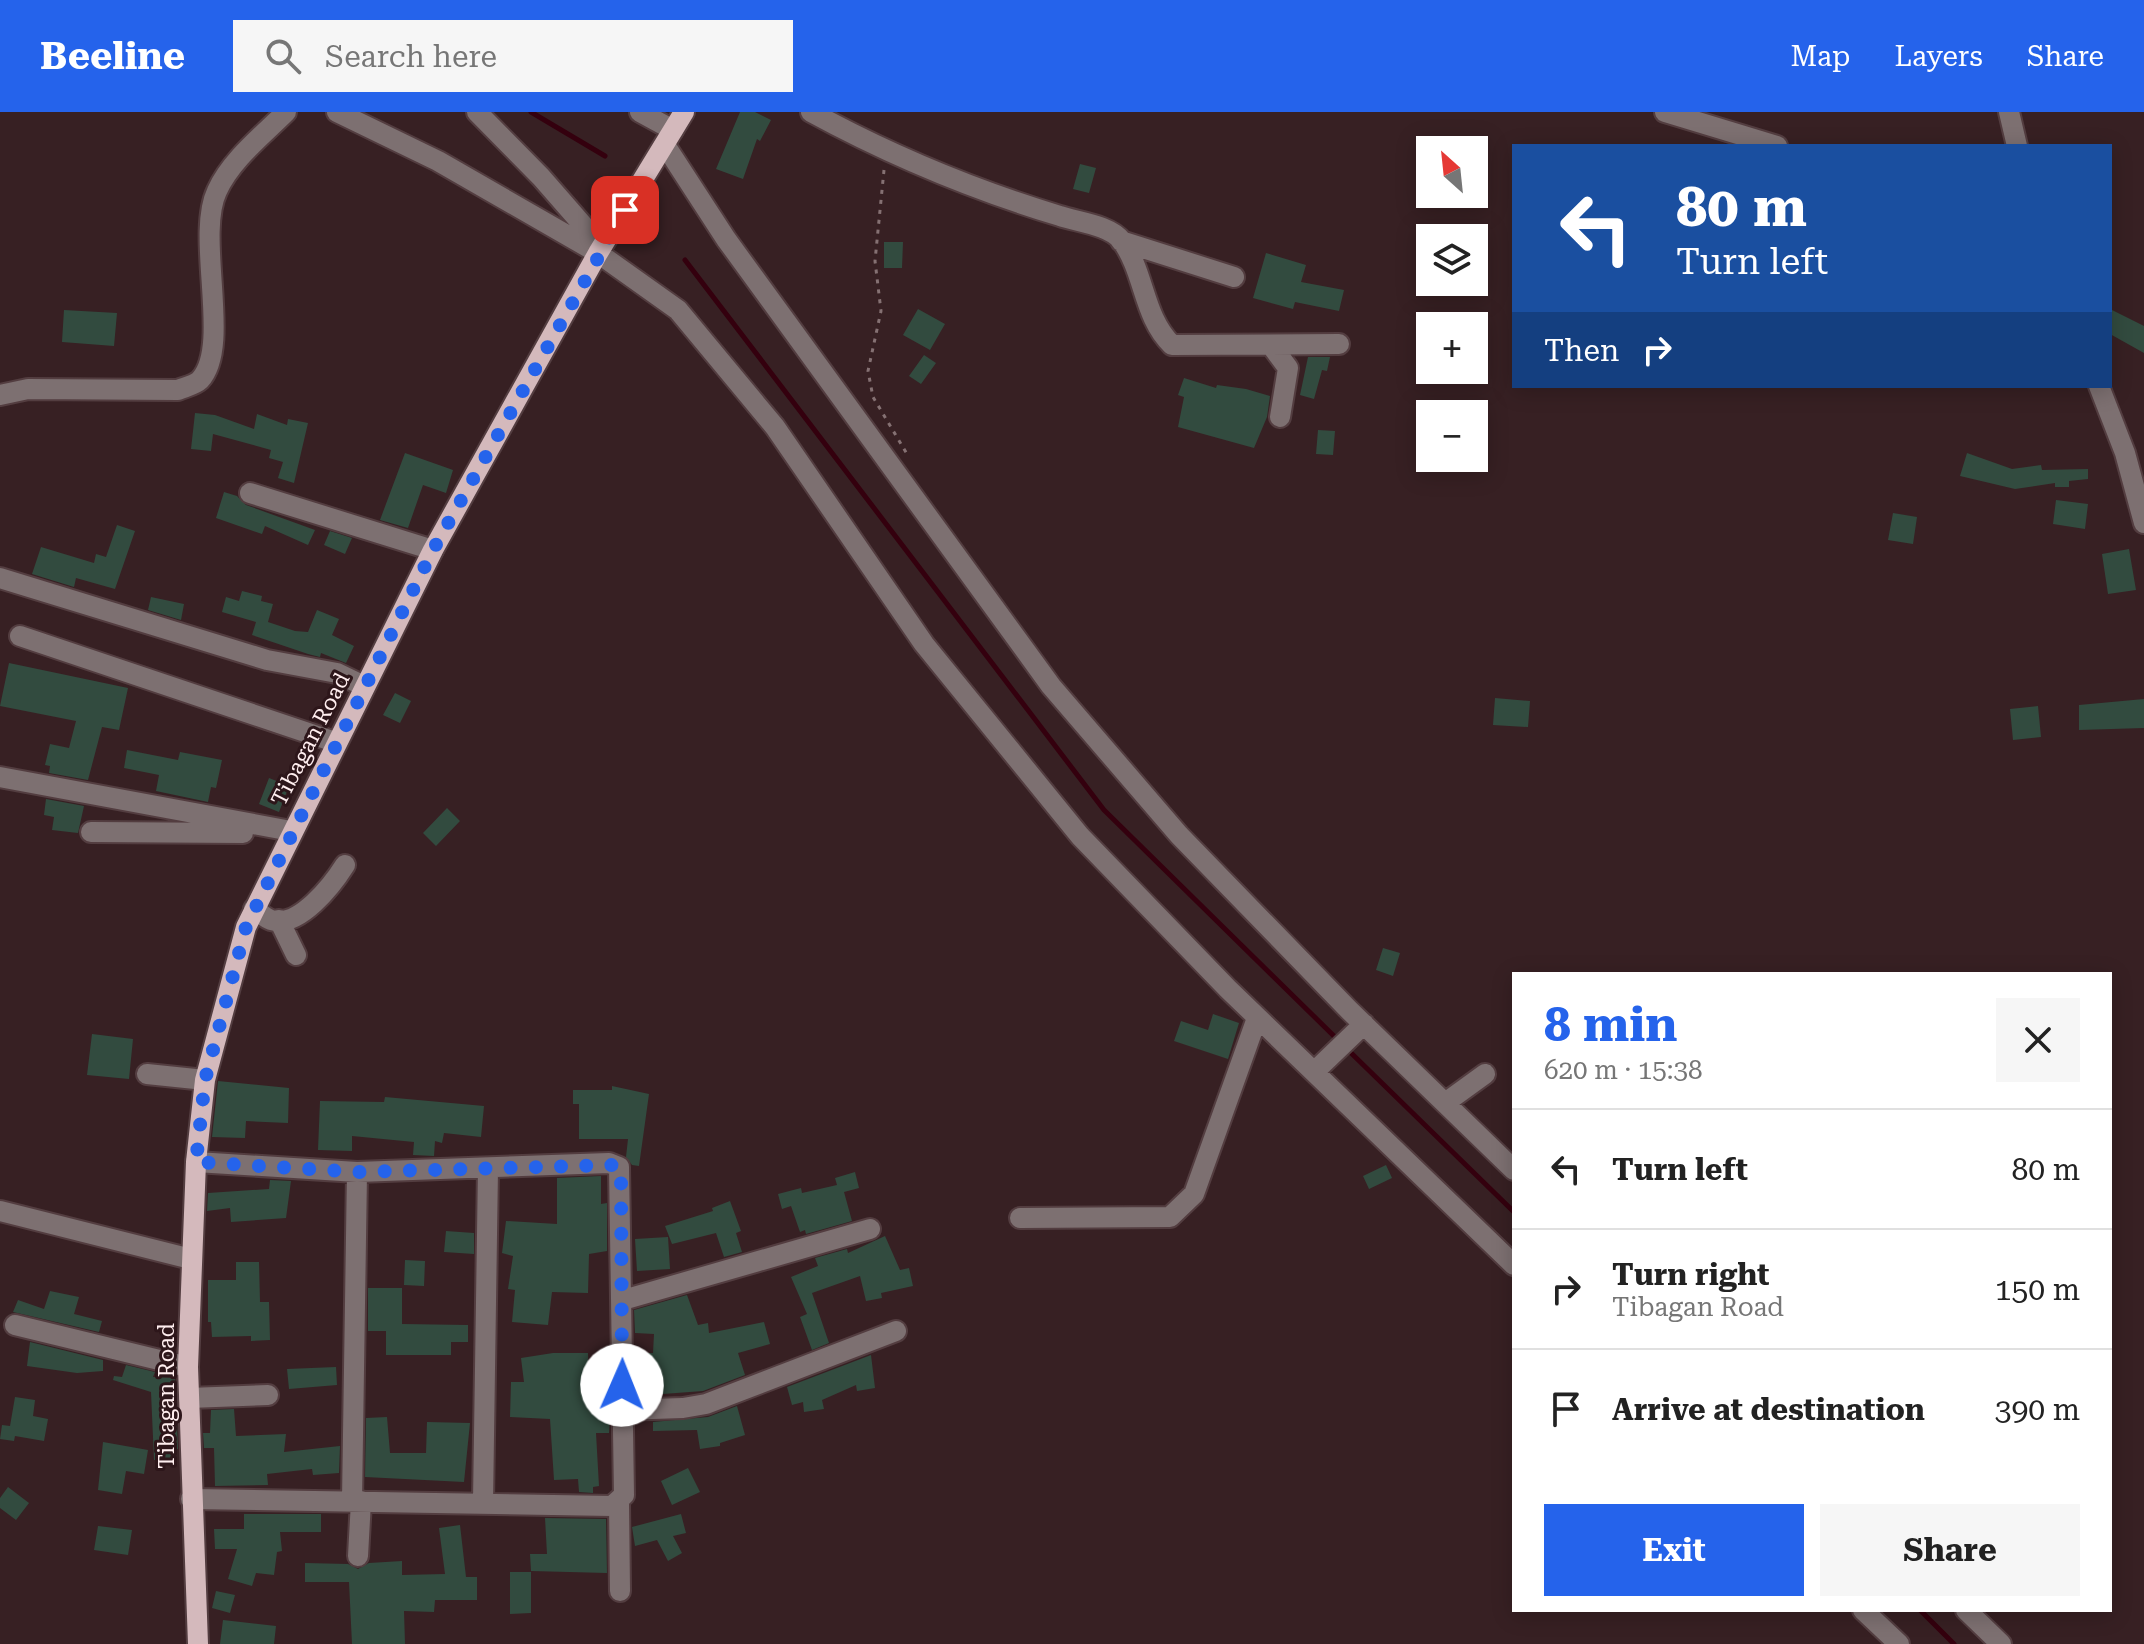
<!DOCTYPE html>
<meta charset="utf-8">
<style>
:root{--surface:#fff;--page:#f6f6f6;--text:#222;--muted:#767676;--line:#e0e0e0;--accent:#2563eb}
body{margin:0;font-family:"Roboto Serif",serif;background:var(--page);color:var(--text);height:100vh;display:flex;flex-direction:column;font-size:30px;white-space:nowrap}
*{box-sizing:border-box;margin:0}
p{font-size:26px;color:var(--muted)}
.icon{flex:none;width:44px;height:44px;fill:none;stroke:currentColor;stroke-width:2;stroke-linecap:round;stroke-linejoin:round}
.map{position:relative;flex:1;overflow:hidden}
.side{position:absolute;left:1512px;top:860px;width:600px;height:640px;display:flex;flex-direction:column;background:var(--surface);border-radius:0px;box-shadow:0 4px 20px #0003}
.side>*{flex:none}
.hud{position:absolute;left:1512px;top:32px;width:600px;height:244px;border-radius:0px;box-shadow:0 4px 20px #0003;background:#1a4fa0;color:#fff;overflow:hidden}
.needle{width:52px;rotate:333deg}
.controls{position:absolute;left:1416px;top:24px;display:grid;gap:16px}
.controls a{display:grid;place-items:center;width:72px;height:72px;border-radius:0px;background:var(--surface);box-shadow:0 4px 20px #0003;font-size:40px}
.pin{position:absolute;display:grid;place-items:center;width:68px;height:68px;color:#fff;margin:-34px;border-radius:16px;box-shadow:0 4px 12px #0006}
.me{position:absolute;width:88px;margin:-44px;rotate:1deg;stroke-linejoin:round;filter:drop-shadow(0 0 6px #0008)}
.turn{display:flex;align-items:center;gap:28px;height:168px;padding:0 32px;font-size:36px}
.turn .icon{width:104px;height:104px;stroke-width:2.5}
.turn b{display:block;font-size:56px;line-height:68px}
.then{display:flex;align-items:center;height:76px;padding:0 32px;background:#0003;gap:16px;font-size:30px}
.round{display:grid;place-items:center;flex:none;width:84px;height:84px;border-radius:0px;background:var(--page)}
.head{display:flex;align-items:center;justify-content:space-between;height:136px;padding:0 32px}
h1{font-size:48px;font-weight:700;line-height:60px;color:var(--accent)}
.cta{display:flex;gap:16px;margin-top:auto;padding:16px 32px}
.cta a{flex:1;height:92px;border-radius:0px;background:var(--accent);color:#fff;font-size:32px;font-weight:700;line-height:92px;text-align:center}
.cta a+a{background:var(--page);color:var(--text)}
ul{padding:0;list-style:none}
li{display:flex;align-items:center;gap:24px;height:120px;padding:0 32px;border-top:2px solid var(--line)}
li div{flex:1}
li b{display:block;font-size:30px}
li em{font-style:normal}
header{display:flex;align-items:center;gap:48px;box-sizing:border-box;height:112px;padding:0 40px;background:var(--accent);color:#fff}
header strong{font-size:38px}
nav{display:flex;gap:44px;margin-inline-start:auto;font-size:28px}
.search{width:560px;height:72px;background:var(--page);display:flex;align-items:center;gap:20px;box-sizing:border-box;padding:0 28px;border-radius:0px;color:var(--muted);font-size:30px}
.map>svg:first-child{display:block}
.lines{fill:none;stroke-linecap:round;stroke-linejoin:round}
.stream{stroke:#34000e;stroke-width:5}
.building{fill:#324b3f}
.minor-casing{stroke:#533d40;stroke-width:24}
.major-casing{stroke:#533d40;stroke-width:24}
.path{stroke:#857173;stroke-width:3;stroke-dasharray:4 6;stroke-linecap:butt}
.minor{stroke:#7d7071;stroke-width:20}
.major{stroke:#d4b9bc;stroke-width:20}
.route{stroke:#2563eb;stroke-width:14;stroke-dasharray:0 25.2}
.labels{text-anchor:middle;stroke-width:6;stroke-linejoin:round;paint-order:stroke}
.street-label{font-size:22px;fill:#ffeeef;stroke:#2d161a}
</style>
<header>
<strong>Beeline</strong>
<div class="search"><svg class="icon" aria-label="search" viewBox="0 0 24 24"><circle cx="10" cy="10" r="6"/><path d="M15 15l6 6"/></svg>Search here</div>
<nav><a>Map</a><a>Layers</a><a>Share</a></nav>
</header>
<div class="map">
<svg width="2144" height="1532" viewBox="0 0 2144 1532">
<rect width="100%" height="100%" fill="#372023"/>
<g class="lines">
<path class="stream" d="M531,0L605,44
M685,148L1104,698L1339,929
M1346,936L1514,1100
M1920,1498L1954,1532"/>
</g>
<path class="building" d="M740,0H755L771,8L760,29L757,27L743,67L716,57Z
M1080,52L1096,56L1089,81L1073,77Z
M884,130H903L902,156H884Z
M1266,141L1306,153L1301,170L1344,178L1339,199L1295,190L1293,197L1253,186Z
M918,197L945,212L930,238L903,223Z
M2110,197L2144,214V241L2110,222Z
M64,198L117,201L114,234L62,230Z
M924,243L936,251L921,272L909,264Z
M1308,245H1330L1327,259L1322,258L1314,287L1300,283Z
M1184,266L1216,276L1217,273L1246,277L1270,284L1267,305L1254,336L1178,315L1184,285L1178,283Z
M195,301L215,303L254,317L257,302L287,313L288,307L308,311L294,371L278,366L283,350L269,346L271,338L213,322L211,339L191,337Z
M1318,318L1335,319L1333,343L1316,342Z
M405,341L453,358L446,381L423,373L408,416L380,408Z
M1967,341L2012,357L2041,353L2042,358L2088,357V367L2069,369V375H2055V371L2015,377L1960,364Z
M224,380L237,384L246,393L315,418L308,433L265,414L262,422L216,406Z
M2056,388L2088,392L2085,417L2053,412Z
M1893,401L1917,405L1913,432L1888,428Z
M117,413L135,419L115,477L76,466L74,475L32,462L41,435L94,451L96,442L106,445Z
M330,419L352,426L345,442L324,433Z
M2129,437L2136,478L2108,482L2102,442Z
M242,479L262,484L261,489L273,492L268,510L295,519L308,520L317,498L339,507L332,523L354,534L346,551L321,541L320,545L308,542L252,523L256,510L222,500L226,485L239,489Z
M151,485L184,492L181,508L148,498Z
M9,551L128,576L119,618L102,615L88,668L49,661L50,654L45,653L50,632L69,636L76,609L0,594Z
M395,581L411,589L400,611L383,603Z
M1495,586L1530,589L1528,615L1493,613Z
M2144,587V616L2079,618V593Z
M2038,594L2041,625L2013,628L2010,597Z
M127,638L178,648L180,640L222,648L216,676L211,675L208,690L156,679L159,663L124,656Z
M269,666L289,674L279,700L259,692Z
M46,687L84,694L78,721L52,718L54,705L44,703Z
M447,696L460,709L436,734L423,721Z
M1383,836L1400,841L1393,864L1376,858Z
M1213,902L1239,911L1228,947L1174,929L1181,909L1208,918Z
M92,922L133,927L129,967L87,963Z
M218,969L289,976L288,1011L246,1009L245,1026L212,1025Z
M612,974L649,982L639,1054L632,1053L626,1045L628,1027H579V992H573V978H612Z
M385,985L484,994L481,1025L444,1021L442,1031L435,1029L434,1044L413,1043L414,1030L352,1024V1039L318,1038L320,989L384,990Z
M1386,1053L1392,1066L1369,1077L1363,1064Z
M855,1060L859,1076L844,1080L852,1109L806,1122L805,1118L800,1120L791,1094L782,1097L778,1082L801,1076L802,1081L837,1073L835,1066Z
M601,1064V1092L607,1091V1139L589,1142L588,1181L552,1180L548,1213L512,1210L515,1178L508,1177L513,1144L502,1141L506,1109L557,1112V1066Z
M270,1068L291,1069L286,1106L231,1110L230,1096L207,1099L208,1081L269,1077Z
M730,1089L741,1119L736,1121L742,1140L724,1145L716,1121L672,1132L665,1114L713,1099L712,1096Z
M446,1119L474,1121V1142L444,1140Z
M885,1124L900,1158L909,1156L913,1174L881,1181L882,1186L866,1189L860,1164L812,1181L829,1231L812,1238L800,1205L807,1202L791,1165L818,1154L815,1146L847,1137L848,1141Z
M668,1125L670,1157L637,1159L635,1127Z
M405,1148L425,1149L424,1174L404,1173Z
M236,1150H259L260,1190H269L270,1228L251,1229V1224L212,1225L211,1210H208V1168H236Z
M368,1176H402V1212L468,1213V1230H451V1243H386V1219H368Z
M50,1179L79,1185L74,1202L102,1209L99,1220L13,1200L18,1188L44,1197Z
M687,1183L698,1213L708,1211L709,1221L764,1210L770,1232L738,1241L745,1263L703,1279L636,1284L635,1241H653L654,1222L635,1221L634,1198Z
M30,1230L103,1248V1259L77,1261L27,1254Z
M553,1241H588L589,1274L599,1275L597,1306L610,1307L609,1321H596L599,1374L593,1375V1381L579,1380L578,1367L554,1368L550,1307L510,1305L511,1270H524L521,1246Z
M871,1243L875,1276L857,1279L856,1273L822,1288L824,1297L804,1300L803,1290L792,1293L787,1275Z
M126,1253L155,1260L153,1265L175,1266L178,1337L173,1338L172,1349L154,1348L151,1280L113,1268L114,1264L122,1265Z
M336,1255L337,1273L289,1277L287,1257Z
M15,1285L35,1288L33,1304L48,1307L44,1329L15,1324L14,1329L0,1327L2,1313L10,1314Z
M737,1294L745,1323L720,1331V1334L700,1337L697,1318L653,1319V1310L708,1305Z
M234,1297L236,1324L286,1322L284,1340L340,1334L339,1361L313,1363L312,1357L267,1362L268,1373L215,1374L214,1336H204L203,1321H210L211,1298Z
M387,1305L390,1341H426L427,1310L470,1311L464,1370L365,1365L366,1306Z
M103,1330L148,1338L144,1362L126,1359L122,1382L98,1378Z
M688,1356L700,1380L672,1393L661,1369Z
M8,1375L29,1391L16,1408L0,1396V1386Z
M244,1402H321V1420H280L282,1439L277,1440L274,1463L256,1461L252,1474L228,1467L237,1437H215L214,1417H244Z
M681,1402L686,1421L673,1424L682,1441L668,1449L657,1428L635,1434L632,1415Z
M545,1406L606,1407L607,1461L531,1459L530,1442H547Z
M460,1413L466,1465H477V1488H435L434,1500L404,1499L405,1532H352L349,1470H305V1451L348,1452L358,1457L369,1451L402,1449V1463L445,1462L439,1416Z
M98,1414L132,1418L128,1443L94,1438Z
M510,1460H531V1501L510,1502Z
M216,1479L235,1483L230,1501L212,1496Z
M223,1508L276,1514L274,1532H220Z"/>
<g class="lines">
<g class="minor-casing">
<path id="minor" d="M337,0L438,49L598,141L678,198L775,315L924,532L1080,724L1228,877L1514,1153
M477,0L541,65L602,135
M640,0L673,18
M811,0C890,43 974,78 1060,104C1078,110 1110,113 1122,129C1145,161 1143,205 1172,233L1339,232
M1665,0L1777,34
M2009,0L2017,34
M665,33L726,127L1051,574L1179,723L1349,898L1514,1058
M1121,129L1234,165
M1271,233L1288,256L1280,305
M2099,274L2125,341L2144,411
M0,283L28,277L178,278C185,275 195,273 200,268C232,234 195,125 217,79C231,48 263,23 286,0
M250,381L433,438
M0,466L267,548L337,561L364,574
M20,524L335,630
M0,665L291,719
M91,720L243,721
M254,797C259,800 265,806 271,808C299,817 333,772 345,753
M279,808L296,843
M1314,960L1364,912
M147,962L205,968
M1445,991L1485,962
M0,1099L191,1147
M1020,1106L1170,1105L1194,1082L1257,906
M623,1188L870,1117
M15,1213L188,1255
M189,1286L268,1283
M621,1298L683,1296L706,1292L896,1219
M191,1387L612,1394L624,1383L619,1055L609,1051L357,1060L196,1050
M352,1389L357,1060
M619,1390L620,1479
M483,1391L488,1056
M358,1444L361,1389
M1863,1498L1899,1532
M1966,1498L2001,1532"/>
</g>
<g class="major-casing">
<path id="major" d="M198,1532L188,1255L196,1050L205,968L246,815L433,438L598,141L684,0"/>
</g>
<path class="path" d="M884,58L875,149L881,199L868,259L873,285L907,342"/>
<use href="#minor" class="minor"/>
<use href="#major" class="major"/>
</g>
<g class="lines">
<path class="route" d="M622,1273L621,1057L615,1053L357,1060L196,1050L205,968L246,815L433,438L625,98"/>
</g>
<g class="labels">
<g class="street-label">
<text transform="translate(310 627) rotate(-63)" y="8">Tibagan Road</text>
<text transform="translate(166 1284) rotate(-90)" y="8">Tibagan Road</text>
</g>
</g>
</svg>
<div class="controls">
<a><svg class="needle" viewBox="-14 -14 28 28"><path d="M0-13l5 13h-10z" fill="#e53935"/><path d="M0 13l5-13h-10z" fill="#767676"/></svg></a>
<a><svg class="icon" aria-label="layers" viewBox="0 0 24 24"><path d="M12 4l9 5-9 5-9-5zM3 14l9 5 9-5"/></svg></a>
<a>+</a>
<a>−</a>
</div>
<div class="pin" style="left:625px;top:98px;background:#d93025"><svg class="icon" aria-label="arrive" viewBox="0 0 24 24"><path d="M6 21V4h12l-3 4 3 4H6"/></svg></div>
<svg class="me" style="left:622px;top:1273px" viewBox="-20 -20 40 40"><circle r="19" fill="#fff"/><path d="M0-13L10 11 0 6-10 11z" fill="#2563eb"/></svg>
<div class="hud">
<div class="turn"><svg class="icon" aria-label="left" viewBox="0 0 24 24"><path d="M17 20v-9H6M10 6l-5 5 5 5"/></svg><div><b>80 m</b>Turn left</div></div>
<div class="then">Then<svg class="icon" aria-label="right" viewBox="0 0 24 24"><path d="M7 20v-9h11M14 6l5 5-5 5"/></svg></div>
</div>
<section class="side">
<div class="head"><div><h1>8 min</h1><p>620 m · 15:38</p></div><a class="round"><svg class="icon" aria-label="close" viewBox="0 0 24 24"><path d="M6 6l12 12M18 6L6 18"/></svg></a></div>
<ul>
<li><svg class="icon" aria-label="left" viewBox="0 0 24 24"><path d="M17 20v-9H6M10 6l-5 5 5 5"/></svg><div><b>Turn left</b></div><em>80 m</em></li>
<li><svg class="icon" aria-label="right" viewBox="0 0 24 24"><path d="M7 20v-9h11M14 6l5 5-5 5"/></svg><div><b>Turn right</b><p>Tibagan Road</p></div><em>150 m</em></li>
<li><svg class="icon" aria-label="arrive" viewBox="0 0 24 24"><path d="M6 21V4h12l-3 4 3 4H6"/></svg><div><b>Arrive at destination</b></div><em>390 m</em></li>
</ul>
<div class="cta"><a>Exit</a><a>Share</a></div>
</section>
</div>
